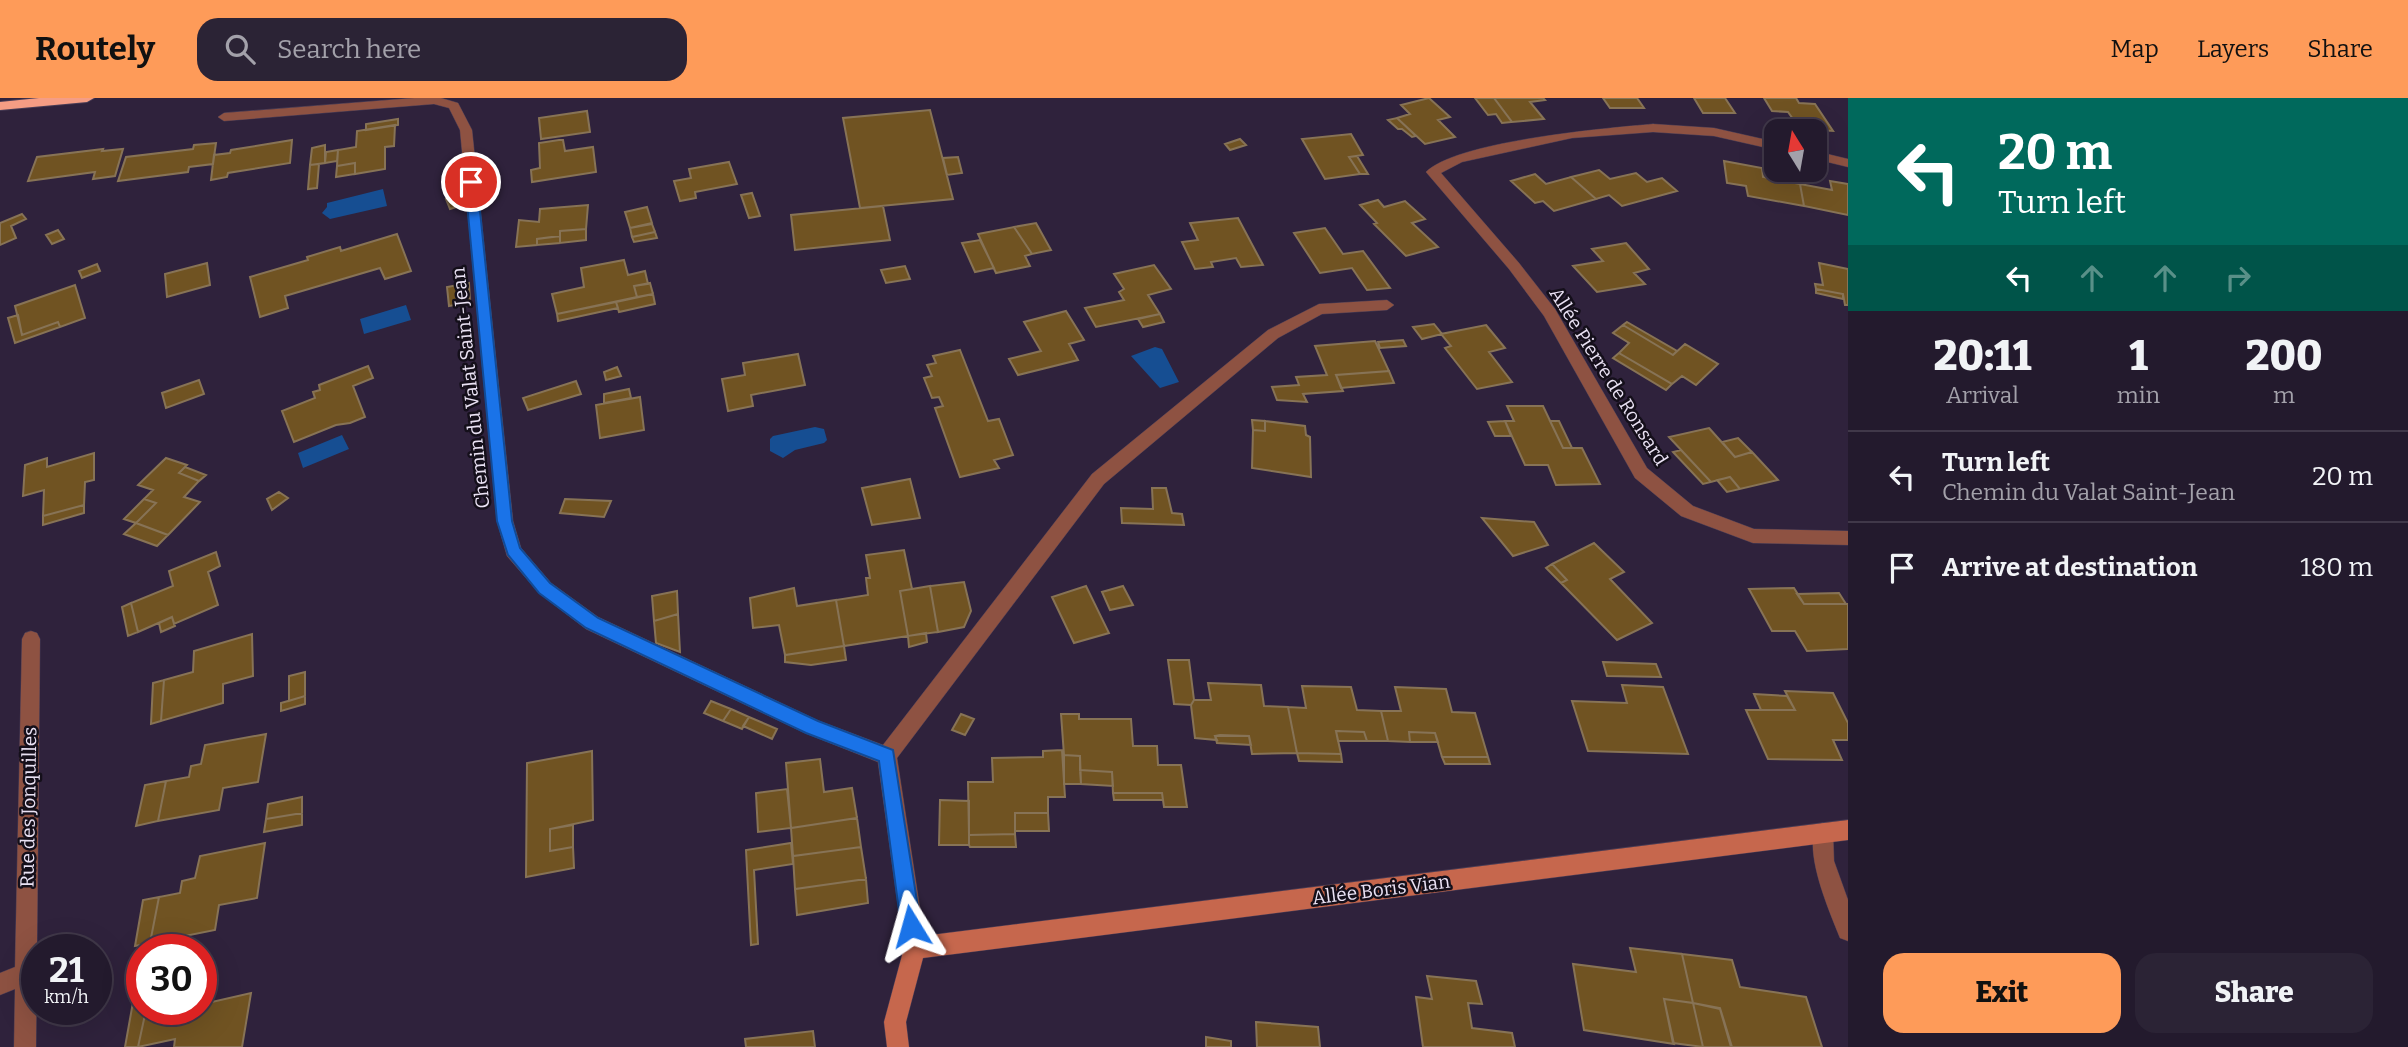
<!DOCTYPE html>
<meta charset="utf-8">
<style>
:root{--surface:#231a2d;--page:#2b2335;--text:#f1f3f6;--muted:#a3a1aa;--line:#403849;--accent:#fe9b59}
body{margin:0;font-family:Bitter,serif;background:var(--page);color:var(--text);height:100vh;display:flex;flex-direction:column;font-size:26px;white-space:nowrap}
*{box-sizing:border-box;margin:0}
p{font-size:23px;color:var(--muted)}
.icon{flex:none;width:38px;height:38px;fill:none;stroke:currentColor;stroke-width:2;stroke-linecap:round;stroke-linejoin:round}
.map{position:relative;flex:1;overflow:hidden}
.side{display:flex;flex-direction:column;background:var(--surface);width:560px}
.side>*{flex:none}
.banner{background:#00695c;color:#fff;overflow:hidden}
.needle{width:46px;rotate:349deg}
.tools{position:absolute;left:1764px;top:21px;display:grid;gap:14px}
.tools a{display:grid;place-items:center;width:63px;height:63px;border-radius:14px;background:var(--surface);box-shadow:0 7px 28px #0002,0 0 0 2px var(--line);font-size:35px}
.speed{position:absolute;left:21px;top:836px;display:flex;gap:14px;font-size:35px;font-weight:700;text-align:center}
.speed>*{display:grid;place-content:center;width:91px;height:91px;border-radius:50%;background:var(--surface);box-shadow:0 7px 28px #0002,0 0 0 2px var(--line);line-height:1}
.speed small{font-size:18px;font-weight:400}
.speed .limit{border:10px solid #d22;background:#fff;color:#111}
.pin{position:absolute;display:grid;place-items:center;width:60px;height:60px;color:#fff;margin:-30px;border:4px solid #fff;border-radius:50%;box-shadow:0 2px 7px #0007}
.me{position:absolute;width:77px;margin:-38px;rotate:352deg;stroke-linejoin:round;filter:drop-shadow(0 0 5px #0008)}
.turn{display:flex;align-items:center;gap:24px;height:147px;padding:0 35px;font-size:32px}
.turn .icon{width:91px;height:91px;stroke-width:2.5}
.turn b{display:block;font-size:49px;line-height:60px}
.lanes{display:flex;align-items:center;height:66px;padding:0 35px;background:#0003;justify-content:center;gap:35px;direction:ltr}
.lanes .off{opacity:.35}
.eta{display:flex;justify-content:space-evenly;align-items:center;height:119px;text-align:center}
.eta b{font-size:42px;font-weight:800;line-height:49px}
.action{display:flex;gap:14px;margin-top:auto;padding:14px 35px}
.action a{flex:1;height:80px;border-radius:21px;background:var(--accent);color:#111;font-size:28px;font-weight:800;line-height:80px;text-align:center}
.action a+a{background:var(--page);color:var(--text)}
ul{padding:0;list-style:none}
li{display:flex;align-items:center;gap:21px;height:91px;padding:0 35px;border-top:2px solid var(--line)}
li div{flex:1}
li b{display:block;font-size:26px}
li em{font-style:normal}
header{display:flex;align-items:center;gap:42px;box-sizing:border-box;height:98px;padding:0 35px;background:var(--accent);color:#111}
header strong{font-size:33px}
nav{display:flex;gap:38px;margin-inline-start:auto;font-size:24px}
.search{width:490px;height:63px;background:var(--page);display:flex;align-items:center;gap:18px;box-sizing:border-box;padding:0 24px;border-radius:21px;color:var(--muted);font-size:26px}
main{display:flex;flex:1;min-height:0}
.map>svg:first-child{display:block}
.water{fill:#164e92}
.building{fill:#705322;stroke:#877356;stroke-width:2}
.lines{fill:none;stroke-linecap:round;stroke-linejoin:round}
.street-casing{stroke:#493d56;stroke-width:1}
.secondary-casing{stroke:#493d56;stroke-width:1}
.highway-casing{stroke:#493d56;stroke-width:2}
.street{fill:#8e5242;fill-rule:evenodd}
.secondary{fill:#c6674d;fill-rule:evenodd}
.highway{fill:#f59d84;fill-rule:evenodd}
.route{fill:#1a73e8;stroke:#114b97;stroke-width:2}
.labels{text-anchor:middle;stroke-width:5;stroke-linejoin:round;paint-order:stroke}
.street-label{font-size:19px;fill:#eae2f4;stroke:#140f1a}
</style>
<header>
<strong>Routely</strong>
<div class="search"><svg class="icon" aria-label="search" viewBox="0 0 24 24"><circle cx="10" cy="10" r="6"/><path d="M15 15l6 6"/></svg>Search here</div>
<nav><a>Map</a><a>Layers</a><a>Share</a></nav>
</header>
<main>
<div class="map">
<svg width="1848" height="949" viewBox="0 0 1848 949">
<rect width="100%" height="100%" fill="#2f223c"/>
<path class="water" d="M383,91L387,108L330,121L322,115L327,109V105Z
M406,207L411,222L364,236L360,221Z
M1155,249L1162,251L1179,284L1160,290L1131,258Z
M815,329L824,331L827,342L824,345L795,352L783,360L770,353V341L773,338Z
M342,337L349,351L303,370L298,355Z"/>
<path class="building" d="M1429,0L1450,19L1438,22L1455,39L1425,46L1397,20L1410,16L1401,7Z
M1475,0H1494L1512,24L1502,25L1496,16L1488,17Z
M1494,0H1543L1545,2L1530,4L1544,21L1512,24Z
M1603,0H1637L1644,10H1610Z
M1694,0H1725L1735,15H1703Z
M1764,0H1796L1799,5L1815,6L1833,33L1800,31L1788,14L1772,13Z
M930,12L953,101L860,110L843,20Z
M587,13L590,34L541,41L539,20Z
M1397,20L1416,38L1412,39L1402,31H1398L1388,22Z
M398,21V27L366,32V26Z
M395,27L394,48L385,49V71L355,76V65L337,68L338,52L356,49L357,33Z
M1351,36L1363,57L1349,59L1360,76L1325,81L1302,41Z
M1240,41L1246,47L1230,52L1225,46Z
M292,42L290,65L228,75L227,79L211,82L214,57L230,55L231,52Z
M559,42H563L565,53L593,49L596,74L532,84L531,72L540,70L539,45Z
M216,45L213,66L189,69L188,74L118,83L126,59L193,51L194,47Z
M325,47V65L310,67L312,50Z
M103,51L102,53L123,51L115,78L93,81L95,74L28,83L37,59Z
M338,52L337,63L325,65L326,54Z
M1357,58L1368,76H1360L1349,59Z
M958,59L962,75L947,77L943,60Z
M1724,63L1762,70L1763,79L1800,86L1804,108L1748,98L1746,88L1727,85Z
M729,64L737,86L695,94L696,100L680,103L674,83L691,80L689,71Z
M355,65V76L336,79L337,68Z
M319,66L317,90L308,91L310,67Z
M1599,72L1610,81L1636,75L1647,84L1662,80L1677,93L1622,108L1609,97L1596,101L1571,79Z
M1535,76L1546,86L1571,79L1596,101L1554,113L1543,103L1535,105L1511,83Z
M1830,83L1848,86V117L1804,108L1800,86L1832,92Z
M752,95L760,118L749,120L741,97Z
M462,97L463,107L450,111L446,101Z
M1378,102L1384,109L1405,103L1425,121L1412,125L1438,149L1406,158L1374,126L1377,125L1360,107Z
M588,107L586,131L560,133V138L537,141V147L516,149L519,122L539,124L540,111Z
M883,108L890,142L795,152L791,117Z
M647,109L652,125L630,130L625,114Z
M22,116L26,121L11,128L16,140L0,147V125Z
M1238,120L1263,167L1241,169L1236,160L1211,164L1213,169L1195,171L1182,144L1198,142L1190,125Z
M1036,125L1051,152L1032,156L1014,129Z
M652,126L655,134L632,139L630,130Z
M1014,129L1032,156L1025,158L1030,168L996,175L978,136Z
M1325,130L1343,156L1363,153L1390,190L1367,192L1352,170L1320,175L1294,135Z
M586,131V142L560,145V133Z
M58,132L64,141L52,146L46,137Z
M655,134L657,140L634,144L632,139Z
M397,136L411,173L385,181L380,170L285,198L288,210L260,219L250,179L308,162L307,159L340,149L341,153Z
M560,138V145L537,147V141Z
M980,142L994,170L975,174L962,145Z
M1626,145L1649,171L1634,175L1645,186L1597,194L1573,168L1603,163L1592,151Z
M624,162L628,177L645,173L648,186L634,188L637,199L557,216L552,196L584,189L581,170Z
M207,165L210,187L167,199L165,176Z
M1819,165L1848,171V207H1845L1843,196L1816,191L1815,186L1823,187Z
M97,166L100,173L82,180L79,173Z
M1154,167L1171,191L1148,197L1160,216L1096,229L1085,210L1124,202L1119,194L1124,191L1114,176Z
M905,168L910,181L886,185L881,172Z
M469,185L470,204L449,208L447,189Z
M650,185L653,196L637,199L634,188Z
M75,187L85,220L60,229L58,224L22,237L15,208Z
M1816,191L1843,196V201L1816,195Z
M653,196L655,206L619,214L616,204Z
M616,204L618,210L558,223L557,216Z
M1066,213L1084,242L1069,246L1078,262L1018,277L1009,261L1041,253L1024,224Z
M1160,216L1164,224L1143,229L1138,221Z
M18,217L22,237L58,224L60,229L15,245L8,220Z
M1627,224L1677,253L1673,257L1623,227Z
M1434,226L1442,236L1422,241L1413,229Z
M1486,227L1505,250L1489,254L1512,284L1477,291L1445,250L1451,248L1441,236Z
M1623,227L1673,257L1685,246L1718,266L1696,287L1682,278L1672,286L1619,255L1629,245L1613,235Z
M1403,242L1406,248L1380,250L1378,244Z
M1375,243L1389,273L1336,277L1343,293L1303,296L1307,304L1277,302L1272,289L1299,287L1296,279L1327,277L1315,248Z
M960,252L988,323L999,321L1013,357L994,362L999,370L960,379L935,310L943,308L939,299L932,300L924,280L932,278L927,267L936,265L933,258Z
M1619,255L1672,286L1666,292L1613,260Z
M798,256L805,287L751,297L753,308L728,313L722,281L745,277L743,265Z
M368,268L373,280L353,288L365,319L350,325L336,327L294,344L282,313L315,300L313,294L320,292L319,287Z
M617,269L621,278L606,282L604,274Z
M1389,273L1394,285L1341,290L1336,277Z
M199,282L204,296L166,310L162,295Z
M576,283L581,296L528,312L523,300Z
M629,291L631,300L604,305V296Z
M640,299L644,332L600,340L596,307Z
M1507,308H1543L1563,350H1582L1600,386L1556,387L1548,367H1525L1505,323H1514Z
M1252,322L1265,323V333L1253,332Z
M1265,323L1305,328L1306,337L1310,339L1311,379L1252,370L1253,332L1265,333Z
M1505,323L1511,338H1495L1488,324Z
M1550,323H1559L1572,350H1563Z
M1709,330L1735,359L1752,354L1778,382L1740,391L1730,379L1711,384L1669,339Z
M1738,340L1752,354L1735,359L1722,344Z
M1681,352L1711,384L1703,386L1673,354Z
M94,355V382L85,384L84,407L43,418L44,392L23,398L25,367L47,360V369Z
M166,360L187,367L179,375L199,383L184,399L200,404L168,437L136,425L156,405L144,401L153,392L138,387Z
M185,369L206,377L199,383L179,375Z
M1730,379L1740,391L1727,394L1717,382Z
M910,381L920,420L872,427L862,390Z
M1152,390H1166L1172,415L1182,416L1184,427L1122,425L1121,410L1153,411Z
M279,394L288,400L272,412L267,401Z
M144,401L156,405L136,425L124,421Z
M565,401L611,403L604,419L560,415Z
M84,407V415L43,427V418Z
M1482,420L1534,424L1548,447L1513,458Z
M136,425L168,437L157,448L124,436Z
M1594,445L1624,474L1610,481L1652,525L1617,542L1561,485L1567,482L1552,466Z
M904,452L912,491L900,493L908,538L844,548L836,502L868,497L866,480H870L866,457Z
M216,454L220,468L208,474L218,507L174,526L172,519L138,534L131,505L173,488L169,473Z
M1552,466L1567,482L1561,485L1546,470Z
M964,484L971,513L964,529L938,534L930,488Z
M930,488L938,534L908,538L900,493Z
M1086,488L1109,535L1074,545L1052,499Z
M1123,488L1133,507L1110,512L1102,494Z
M794,490L797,508L836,502L844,548L785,557L779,527L753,530L750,500Z
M1794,490L1804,506H1848V551L1807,553L1795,533H1772L1749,491Z
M677,493L678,516L654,523L652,498Z
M1839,495L1846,506H1804L1797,496Z
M131,505L138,534L128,538L122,509Z
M678,516L680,554L656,545L654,523Z
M172,519L175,528L161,534L159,525Z
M926,535L927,544L909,549L908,538Z
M252,536L253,578L223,586V605L161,623L164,582L193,574L194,553Z
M844,548L846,562L811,567L785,564V557Z
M1168,562H1189L1194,602L1191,607L1174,606Z
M1603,564L1656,566L1661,579L1607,578Z
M305,574V598L289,603V578Z
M164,582L161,623L151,626L153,585Z
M1208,585L1261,587L1264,608L1288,609L1297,655L1252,656L1249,638L1220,637L1215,638L1217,642L1195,640L1191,607L1194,602H1211Z
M1622,587L1663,589L1688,656L1588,653L1572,603L1627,605Z
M1302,588L1351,589L1357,612L1381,613L1388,643H1367L1364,634L1336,633L1341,656L1297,655L1288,609L1306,610Z
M1395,589L1446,591L1452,614L1475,615L1488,659H1442L1435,635L1409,634L1410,644L1388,643L1381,613H1401Z
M1785,593L1833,595L1848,625V642H1833L1842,662L1768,661L1746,612H1795Z
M1754,596L1787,598L1795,612H1761Z
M305,598V606L281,613V605Z
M711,603L731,611L723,623L704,615Z
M731,611L749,619L742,631L723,623Z
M961,616L974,621L965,637L952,632Z
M1061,616H1079V621H1131L1133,648H1157L1158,667H1181L1187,709H1164L1162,695H1113L1112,674L1080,672V658L1064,657Z
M749,619L777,631L772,641L743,628Z
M1336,633L1364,634L1367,643H1338Z
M1409,634L1435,635L1438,644H1410Z
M266,636L258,684L223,690L219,712L158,723L166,683L189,679L191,668L201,666L205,647Z
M1215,638H1249L1251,647L1217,645Z
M1062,652L1065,699H1048V715H1015V736L969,737L968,684H993L992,660L1043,659V653Z
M592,653L593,722L550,731V753L573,749L574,770L526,779L527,665Z
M1297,655L1341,656L1342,664L1299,663Z
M1064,657L1080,658L1081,686H1064Z
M1442,659H1488L1490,666H1445Z
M820,661L824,694L852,690L857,720L791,730L786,665Z
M1080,672L1112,674L1113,688L1081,686Z
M166,683L158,723L136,728L145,687Z
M787,691L791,730L758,734L756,695Z
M1113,695H1162L1163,702H1114Z
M302,699V715L266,721L268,706Z
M940,702L969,703V747H939Z
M302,715V727L264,734L266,721Z
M1015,715H1048L1049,733H1015Z
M857,720L861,749L793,758L791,730Z
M573,727V749L550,753V731Z
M1015,736L1016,749H970L969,747V737Z
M265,745L257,800L219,807L215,832L150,845L159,799L180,795L182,783L195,780L200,758Z
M791,745L793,766L754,772L758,846L751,847L746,752Z
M861,749L866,781L795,791L793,758Z
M866,781L868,805L797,817L795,791Z
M159,799L150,845L135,848L143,802Z
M1630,850L1682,856L1693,905L1664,901L1674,946L1584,932L1573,866L1636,874Z
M1682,856L1732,862L1740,889L1806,899L1822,949H1732L1720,910L1693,905Z
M216,876L212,904L251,895L242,949H174L175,941L138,949L146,912H201V880Z
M1427,878L1476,883L1482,906L1468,905L1472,930L1512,935L1515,949H1423L1416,899L1432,901Z
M142,892V912H146L138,949H125L135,893Z
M1664,901L1693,905L1703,949L1673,945Z
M1693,905L1720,911L1731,949H1703Z
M1256,924L1318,929L1320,949H1257Z
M813,933L815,949H746L745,941Z
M1206,939L1231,943V949H1206Z"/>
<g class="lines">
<g class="street-casing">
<path id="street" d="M414,0H441L458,5L472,32L513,423L521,450L551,485L598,519L819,623L883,647L1092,376L1268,232L1319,206L1387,202L1394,207L1387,212L1322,216L1278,240L1104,386L897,660L926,850L923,858L915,861L907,858L904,850L878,664L805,635L586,531L539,495L507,458L497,423L460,32L449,10L434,6L224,23L218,19L224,15Z
M1653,26L1714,30L1776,44V52L1714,38L1653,34L1572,40L1462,64L1441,75L1519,165L1555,211L1647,370L1693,408L1754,431L1848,433V447L1753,445L1681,418L1635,380L1544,218L1509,171L1426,74C1457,43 1607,30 1653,26Z
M1815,53L1848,61V69L1815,61Z
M31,533L37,535L40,541L36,949H14L15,891L0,897V875L15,869L22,541L25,535Z
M1823,725L1830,728L1833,735L1834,763L1848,802V843L1840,840C1829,812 1804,756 1816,728Z"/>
</g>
<g class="secondary-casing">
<path id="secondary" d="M1848,722V742L923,860L906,924L909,949H887L884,924L904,850L907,842L915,839Z"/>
</g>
<g class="highway-casing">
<path id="highway" d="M39,0H94L87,4L0,12V4Z"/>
</g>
<use href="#street" class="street"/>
<use href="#secondary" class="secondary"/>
<use href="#highway" class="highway"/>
</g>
<path class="route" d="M471,80L477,84L512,423L520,450L550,485L598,520L818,623L893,652L921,828L918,835L911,838L904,835L901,828L879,663L806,635L586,530L539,495L508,457L497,423L465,84Z"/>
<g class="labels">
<g class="street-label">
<text transform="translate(1609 278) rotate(58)" y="7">Allée Pierre de Ronsard</text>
<text transform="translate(470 290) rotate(-96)" y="7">Chemin du Valat Saint-Jean</text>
<text transform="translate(28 709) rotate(-89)" y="7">Rue des Jonquilles</text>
<text transform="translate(1381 791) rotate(-7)" y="7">Allée Boris Vian</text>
</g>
</g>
</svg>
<div class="tools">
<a><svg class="needle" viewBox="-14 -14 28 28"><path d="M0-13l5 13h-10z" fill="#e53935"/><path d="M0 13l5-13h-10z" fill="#a3a1aa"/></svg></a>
</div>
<div class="speed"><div>21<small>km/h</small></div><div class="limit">30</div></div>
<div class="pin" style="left:471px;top:84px;background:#d93025"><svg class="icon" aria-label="arrive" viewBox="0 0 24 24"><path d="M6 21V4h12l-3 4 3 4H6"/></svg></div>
<svg class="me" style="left:911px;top:828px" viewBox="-20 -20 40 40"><path d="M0-17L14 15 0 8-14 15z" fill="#1a73e8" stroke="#fff" stroke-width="4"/></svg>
</div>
<section class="side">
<div class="banner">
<div class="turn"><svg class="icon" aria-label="left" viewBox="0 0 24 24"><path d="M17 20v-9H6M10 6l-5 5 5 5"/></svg><div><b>20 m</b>Turn left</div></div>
<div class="lanes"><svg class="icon" aria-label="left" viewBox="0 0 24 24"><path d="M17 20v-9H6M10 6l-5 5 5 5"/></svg><svg class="icon off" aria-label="ahead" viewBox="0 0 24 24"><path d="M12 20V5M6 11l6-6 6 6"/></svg><svg class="icon off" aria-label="ahead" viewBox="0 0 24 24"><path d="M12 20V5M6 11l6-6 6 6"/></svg><svg class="icon off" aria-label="right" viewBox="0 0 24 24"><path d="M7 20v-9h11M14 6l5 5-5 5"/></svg></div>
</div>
<div class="eta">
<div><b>20:11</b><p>Arrival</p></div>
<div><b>1</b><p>min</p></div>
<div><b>200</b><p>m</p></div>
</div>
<ul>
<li><svg class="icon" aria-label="left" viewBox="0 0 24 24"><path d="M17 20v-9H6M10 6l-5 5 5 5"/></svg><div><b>Turn left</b><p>Chemin du Valat Saint-Jean</p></div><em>20 m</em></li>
<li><svg class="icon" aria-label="arrive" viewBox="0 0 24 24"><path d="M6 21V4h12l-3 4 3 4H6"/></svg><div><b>Arrive at destination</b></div><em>180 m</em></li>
</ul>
<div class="action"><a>Exit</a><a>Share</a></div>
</section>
</main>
